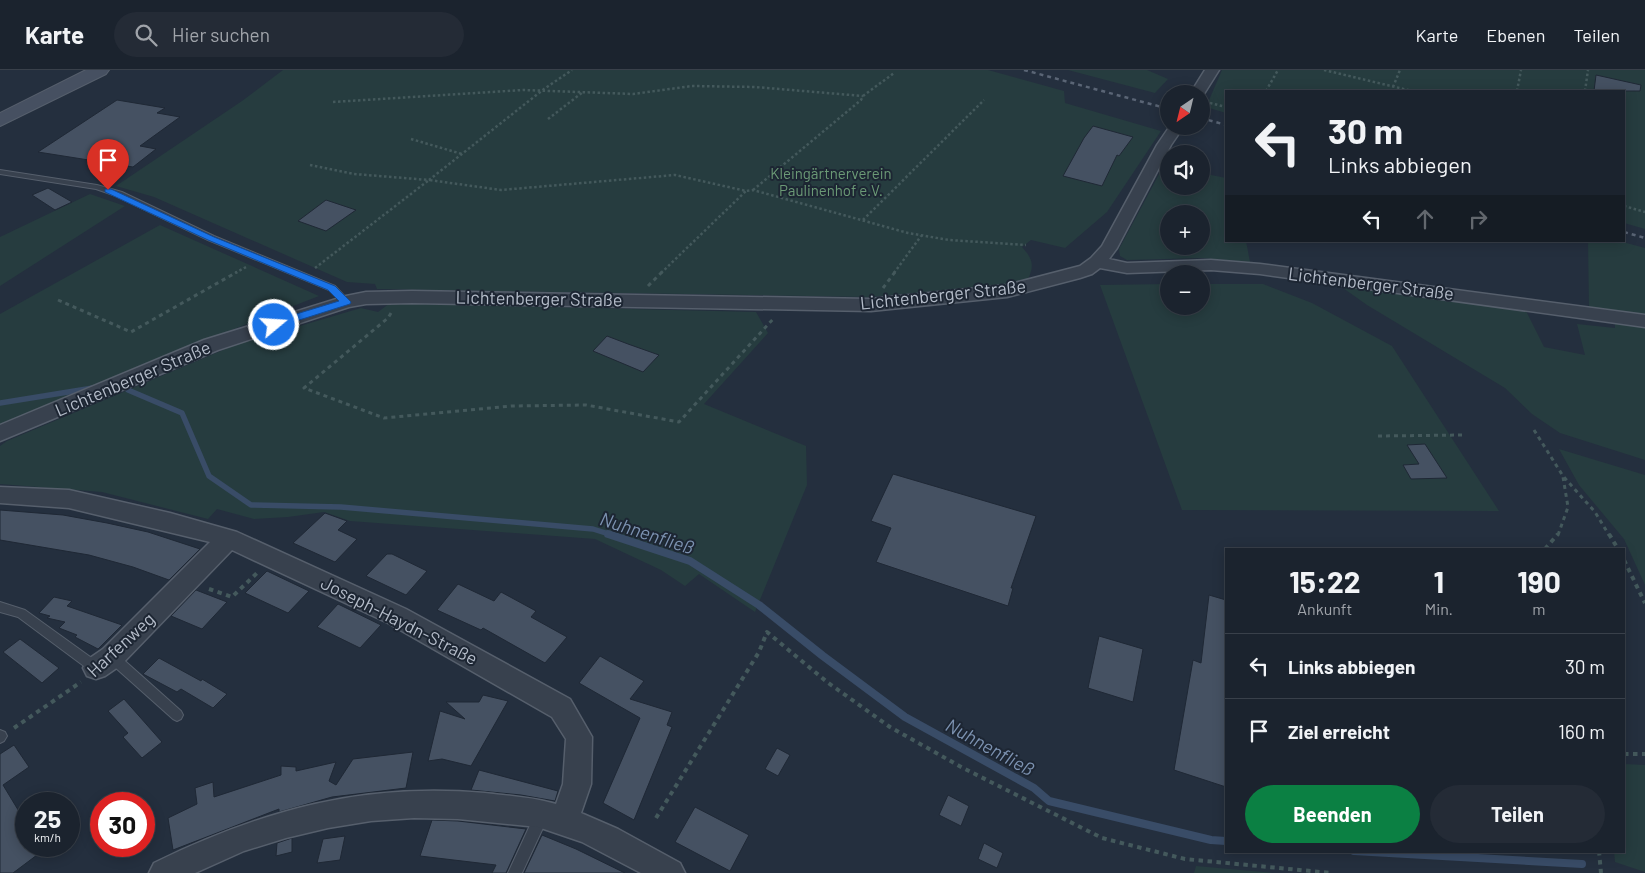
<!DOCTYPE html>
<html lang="de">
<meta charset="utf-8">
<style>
:root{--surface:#1b232e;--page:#242b36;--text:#f1f3f6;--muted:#a0a4aa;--line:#39404a;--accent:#0b8043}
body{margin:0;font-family:Barlow,sans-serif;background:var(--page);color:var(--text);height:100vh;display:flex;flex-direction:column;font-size:19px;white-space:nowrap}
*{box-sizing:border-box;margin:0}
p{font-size:16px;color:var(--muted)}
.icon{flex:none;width:28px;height:28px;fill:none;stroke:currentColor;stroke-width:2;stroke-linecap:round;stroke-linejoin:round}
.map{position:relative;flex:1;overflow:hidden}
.details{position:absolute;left:1225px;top:478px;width:400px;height:305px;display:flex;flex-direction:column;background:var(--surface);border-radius:0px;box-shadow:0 2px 12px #0003,0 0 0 1px var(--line)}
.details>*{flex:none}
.banner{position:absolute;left:1225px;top:20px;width:400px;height:152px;border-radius:0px;box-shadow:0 2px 12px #0003,0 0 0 1px var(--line);background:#1b232e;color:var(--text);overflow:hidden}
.needle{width:32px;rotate:215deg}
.tools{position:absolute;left:1160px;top:15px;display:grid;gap:10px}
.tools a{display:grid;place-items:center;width:50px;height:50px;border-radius:50%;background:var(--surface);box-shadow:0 2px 12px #0003,0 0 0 1px var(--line);font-size:25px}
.speed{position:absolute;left:15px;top:722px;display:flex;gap:10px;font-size:25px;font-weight:700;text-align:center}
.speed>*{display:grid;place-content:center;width:65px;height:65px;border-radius:50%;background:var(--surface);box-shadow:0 2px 12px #0003,0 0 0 1px var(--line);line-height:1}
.speed small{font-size:12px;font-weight:400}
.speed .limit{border:8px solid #d22;background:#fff;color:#111}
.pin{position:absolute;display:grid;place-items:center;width:42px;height:42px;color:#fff;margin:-51px -21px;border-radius:50% 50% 50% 0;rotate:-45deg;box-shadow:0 0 5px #0007}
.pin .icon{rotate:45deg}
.me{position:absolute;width:55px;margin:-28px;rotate:72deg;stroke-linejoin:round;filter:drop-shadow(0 0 4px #0008)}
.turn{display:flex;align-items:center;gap:18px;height:105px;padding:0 20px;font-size:22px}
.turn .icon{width:65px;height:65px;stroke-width:2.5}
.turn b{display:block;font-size:35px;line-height:42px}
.lanes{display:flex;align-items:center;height:48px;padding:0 20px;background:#0003;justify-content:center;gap:25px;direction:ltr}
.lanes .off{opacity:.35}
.eta{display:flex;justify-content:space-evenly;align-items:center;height:85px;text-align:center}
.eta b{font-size:30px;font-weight:700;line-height:35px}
.cta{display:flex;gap:10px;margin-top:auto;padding:10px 20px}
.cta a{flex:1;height:58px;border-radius:30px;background:var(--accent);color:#fff;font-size:20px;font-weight:700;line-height:58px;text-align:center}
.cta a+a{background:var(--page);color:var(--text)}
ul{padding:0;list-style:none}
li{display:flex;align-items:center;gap:15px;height:65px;padding:0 20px;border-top:1px solid var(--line)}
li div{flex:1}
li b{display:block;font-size:19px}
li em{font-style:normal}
header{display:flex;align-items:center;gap:30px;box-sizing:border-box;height:70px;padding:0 25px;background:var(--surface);border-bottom:1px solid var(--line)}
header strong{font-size:24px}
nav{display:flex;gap:28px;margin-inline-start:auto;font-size:18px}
.search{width:350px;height:45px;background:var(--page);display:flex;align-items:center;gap:12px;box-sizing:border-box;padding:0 18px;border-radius:28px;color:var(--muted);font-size:19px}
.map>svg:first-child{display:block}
.green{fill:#263c3f;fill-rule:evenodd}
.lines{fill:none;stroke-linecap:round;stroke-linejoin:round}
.stream-far1{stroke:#394c67;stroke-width:5.5}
.stream{stroke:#394c67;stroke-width:8}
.building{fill:#455162;stroke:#1f2835}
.lane-casing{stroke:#565f6c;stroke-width:2}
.street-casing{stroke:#565f6c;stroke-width:3}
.secondary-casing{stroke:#565f6c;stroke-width:2}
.path-far2{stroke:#44595c;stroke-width:2.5;stroke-dasharray:2.5 2.5;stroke-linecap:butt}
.path-far1{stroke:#44595c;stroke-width:3;stroke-dasharray:4 4;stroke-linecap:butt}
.path{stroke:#44595c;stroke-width:4;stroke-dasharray:4.5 4.5;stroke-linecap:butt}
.lane{fill:#38414e;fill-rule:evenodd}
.street{fill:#38414e;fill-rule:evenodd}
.secondary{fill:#465061;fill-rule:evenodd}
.rail{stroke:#5a6575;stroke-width:2.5;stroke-dasharray:4 4;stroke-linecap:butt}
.route{fill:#1a73e8;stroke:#114b97}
.labels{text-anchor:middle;stroke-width:4;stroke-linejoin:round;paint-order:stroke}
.far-park-label{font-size:15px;fill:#6b9a76;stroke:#1d2633}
.street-label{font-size:18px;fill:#b4bcc9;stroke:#1d2633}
.water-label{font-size:19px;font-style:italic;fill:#7c92b1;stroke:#1d2633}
</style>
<header>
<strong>Karte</strong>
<div class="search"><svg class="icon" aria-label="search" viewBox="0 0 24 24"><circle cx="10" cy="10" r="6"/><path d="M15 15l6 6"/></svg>Hier suchen</div>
<nav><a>Karte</a><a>Ebenen</a><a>Teilen</a></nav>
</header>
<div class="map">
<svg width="1645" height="803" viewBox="0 0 1645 803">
<rect width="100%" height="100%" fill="#242f3e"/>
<path class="green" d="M283,0H988L1064,21L1065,33L1161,61L1107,142L1065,178L1031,170L1022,177C1032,188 1035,195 1028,209L1008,214L870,227L377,219L375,214L347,212L154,127L116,116L242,31Z
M1068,0H1147L1168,9L1155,23Z
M1222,0H1645V159L1624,153V21H1226V43L1206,37Z
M1164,95L1169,96V116H1201V103L1226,108V171H1246L1250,192L1202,188L1127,190L1120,186L1119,179ZM1169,144H1201V176H1169Z
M90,124L125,136L0,216V167Z
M160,155L319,226L146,293L0,357V244Z
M1588,171H1619L1645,178V246L1589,238Z
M1169,214V236H1201V214H1263L1312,233L1392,276L1499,441L1182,440L1100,215Z
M1346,214L1526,241L1544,277L1585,285L1577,254L1615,258V251L1645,256V390L1560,363L1532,344L1505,318L1367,235L1343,218Z
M390,233L756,242L768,263L704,334L806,376L807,415L755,542L699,504L685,516L661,500L595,469L350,451L324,442L288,447L254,449L217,439L208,449L102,422L0,414V376L7,371L235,275L361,238L378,242Z
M1559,379L1645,405V515L1624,469L1579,415Z
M1624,694L1645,695V802L1615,792L1614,781H1624Z
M1196,796L1274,803H1194Z"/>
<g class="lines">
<path class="stream-far1" d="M128,320L182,343L209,406L251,435L341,437L593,459L612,465
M0,333L93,318"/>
<path class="stream" d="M608,464L690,491L759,535L823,586L905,647L1034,718L1049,731L1211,770L1226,771
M1354,781L1582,794"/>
</g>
<path class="building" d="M1596,5L1641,15L1640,21H1594Z
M117,30L165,38L157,43L180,47L140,76L156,79L133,97L38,82Z
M1093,56L1133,67L1119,86L1117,85L1102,116L1063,106L1084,68Z
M48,118L72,132L55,140L32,125Z
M326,130L356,140L326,161L298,151Z
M607,266L628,274L659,285L643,302L593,281Z
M1425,374L1447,408L1411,409L1403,395L1419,394L1407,375Z
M893,404L1036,446L1011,518H1013L1008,536L876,492L891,458L871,451Z
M0,440L63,445L107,453L148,462L200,479L169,510L133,497L89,485L0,470Z
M325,443L347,451L338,460L357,469L335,492L293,473Z
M387,484H392L427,501L406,525L366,506Z
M267,501L309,521L288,543L245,523Z
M458,514L494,531L501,522L536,541L531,547L567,567L545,593L483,558L481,560L437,540Z
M196,520L227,532L202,559L171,546Z
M1209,525L1226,530V717L1174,700L1193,590L1201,593Z
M54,527L72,531L67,536L122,555L98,579L75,567L77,565L59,558L65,552L47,548L50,546L39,543Z
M338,534L381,555L360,578L317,557Z
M1099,566L1143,579L1133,632L1088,618Z
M20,569L59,598L42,613L3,582Z
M600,586L644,611L630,629L672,642L667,655L672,657L634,750L603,733L640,648L579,613Z
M159,588L201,611L202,609L227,624L213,638L181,619L177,622L143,604Z
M483,625L508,631L471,696L442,689L428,691L440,641L465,649L446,632H479Z
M124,629L162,672L142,688L123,667L128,663L108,641Z
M14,675L29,697L3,715L26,753V776H49L13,803H0V684Z
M777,678L790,685L778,706L765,699Z
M413,682L406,718L332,727L279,742V739L173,780L168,748L197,734L195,718L213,712L214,727L281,705V696L296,697V701L336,692L329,711L336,715L353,689Z
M479,700L558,721L555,731L521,725L471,720Z
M948,725L969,736L961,756L939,745Z
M695,737L749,765L730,801L675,772Z
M432,750L458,751L526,759L506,803H492L496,795L420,786Z
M542,765L576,779L625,803H524Z
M345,766L340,790L317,793L323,769Z
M292,768V782L276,786L277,773Z
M984,773L1003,783L997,798L978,789Z"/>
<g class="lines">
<g class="lane-casing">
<path id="lane" d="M0,100L97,115L122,122L214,166L335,216L350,232L346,235L343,234L329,220L208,170L116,126L96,119L0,104Z
M0,532L25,540L100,594L102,598L100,602L96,603L92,602L18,547L0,542Z
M112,582L116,583L181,641L183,645L181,649L177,651L173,649L108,591L106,587L108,583Z
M0,660L5,662L7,666L4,671L0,673Z
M542,738L547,740L549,745L522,803H508L537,740Z"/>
</g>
<g class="street-casing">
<path id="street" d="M1205,0H1219L1202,27L1201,24H1190Z
M1170,56H1184L1171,75L1117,178L1109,189L1127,193L1211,190L1260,194L1645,245V257L1260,204L1211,200L1127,203L1100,198L1092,204L1080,208L1007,227L871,241L412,233L366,234L349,237L218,280L0,371V355L204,270L346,226L366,222L412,221L871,229L1007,215L1080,196L1091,188L1102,176L1157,75Z
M0,417L69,420L170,443L237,462L406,539L570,629L592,667L591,714L581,743L618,759L680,793L685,803H641L582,772L538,757L458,749L414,748L371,751L328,758L286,768L244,781L195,803H149L154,793C263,740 363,712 485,723C509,726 533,727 556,734L563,714L566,669L552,647L388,553L232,480L121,595L105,606L96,609L87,606L83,598L87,590L103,579L210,472L69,438L0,433Z"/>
</g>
<g class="secondary-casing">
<path id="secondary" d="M86,0H109L106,4L0,56V43Z"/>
</g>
<path class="path-far2" d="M1324,0L1412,21
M1393,17L1400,0
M1266,21L1278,0
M1517,21L1521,0
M1585,21L1588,0
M333,32L523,20L633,24L692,16L755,17L863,26
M1210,33L1226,37
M548,49L583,22
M411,69L462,84
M310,95L354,104L429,110L544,19L572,0
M753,120L861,30L863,26L894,3
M1624,136L1645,142
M863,150L984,30
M315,198L429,110L501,120L675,105L746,121L753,120L908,163L949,170L1026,175
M235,203L248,196
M661,203L746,121
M894,203L921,166"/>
<path class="path-far1" d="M648,216L662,202
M883,218L895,202
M58,230L131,262L237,202
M391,243L388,248L304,318L384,348L511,336L586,335L679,352L774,248
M1534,360L1563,406L1595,442L1609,465
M1378,366L1464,365
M1558,465L1568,437L1563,407"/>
<path class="path" d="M1609,464L1618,479
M1545,479L1558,464
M1624,490L1645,533
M209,519L232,527L258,502
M14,658L81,612
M1624,684H1645
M656,748L759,582L767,562L827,612L890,657L963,698L1102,768L1185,789L1331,803
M1599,781L1601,803"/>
<use href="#lane" class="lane"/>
<use href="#street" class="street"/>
<use href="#secondary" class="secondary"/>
<path class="rail" d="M1024,0L1169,39
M1201,48L1226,55
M1624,162L1645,168"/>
</g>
<path class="route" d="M105,119H111L214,167L335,216L351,232L350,234L277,257H270V252L339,231L328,220L208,170L105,122Z"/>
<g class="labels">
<g class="far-park-label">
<text x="831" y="109">Kleingärtnerverein<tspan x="831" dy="17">Paulinenhof e.V.</tspan></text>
</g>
<g class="street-label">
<text transform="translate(1371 214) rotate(7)" y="6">Lichtenberger Straße</text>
<text transform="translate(943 225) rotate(-6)" y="6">Lichtenberger Straße</text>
<text transform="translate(539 229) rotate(1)" y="6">Lichtenberger Straße</text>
<text transform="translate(133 309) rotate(-23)" y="6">Lichtenberger Straße</text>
<text transform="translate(399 551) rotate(27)" y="6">Joseph-Haydn-Straße</text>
<text transform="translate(121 575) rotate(-43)" y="6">Harfenweg</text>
</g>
<g class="water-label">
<text transform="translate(647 463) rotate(18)" y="7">Nuhnenfließ</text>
<text transform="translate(990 677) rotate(29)" y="7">Nuhnenfließ</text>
</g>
</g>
</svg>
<div class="tools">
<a><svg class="needle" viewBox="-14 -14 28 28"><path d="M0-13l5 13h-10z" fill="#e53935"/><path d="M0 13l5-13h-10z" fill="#a0a4aa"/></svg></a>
<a><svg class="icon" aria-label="sound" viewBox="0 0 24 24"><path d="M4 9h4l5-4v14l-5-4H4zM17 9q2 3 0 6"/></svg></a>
<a>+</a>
<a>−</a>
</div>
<div class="speed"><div>25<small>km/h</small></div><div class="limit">30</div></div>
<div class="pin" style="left:108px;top:120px;background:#d93025"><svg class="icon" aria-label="arrive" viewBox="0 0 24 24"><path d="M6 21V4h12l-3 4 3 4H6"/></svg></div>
<svg class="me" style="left:274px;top:255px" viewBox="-20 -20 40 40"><circle r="17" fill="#1a73e8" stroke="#fff" stroke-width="3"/><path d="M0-11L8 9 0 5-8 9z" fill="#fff"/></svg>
<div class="banner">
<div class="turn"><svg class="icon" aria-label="left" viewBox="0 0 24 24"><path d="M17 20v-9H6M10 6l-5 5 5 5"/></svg><div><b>30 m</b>Links abbiegen</div></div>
<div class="lanes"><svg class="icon" aria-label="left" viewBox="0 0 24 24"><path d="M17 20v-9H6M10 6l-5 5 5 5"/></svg><svg class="icon off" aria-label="ahead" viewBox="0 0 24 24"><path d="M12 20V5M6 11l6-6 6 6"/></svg><svg class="icon off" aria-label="right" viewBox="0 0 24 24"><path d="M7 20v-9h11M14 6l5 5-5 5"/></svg></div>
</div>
<section class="details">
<div class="eta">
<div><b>15:22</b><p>Ankunft</p></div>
<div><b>1</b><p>Min.</p></div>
<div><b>190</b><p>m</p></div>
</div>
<ul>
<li><svg class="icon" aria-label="left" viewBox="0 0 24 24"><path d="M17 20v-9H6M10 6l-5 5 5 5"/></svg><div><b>Links abbiegen</b></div><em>30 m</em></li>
<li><svg class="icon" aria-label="arrive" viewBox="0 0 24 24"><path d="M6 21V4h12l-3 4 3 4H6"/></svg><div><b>Ziel erreicht</b></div><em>160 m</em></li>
</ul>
<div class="cta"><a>Beenden</a><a>Teilen</a></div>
</section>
</div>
